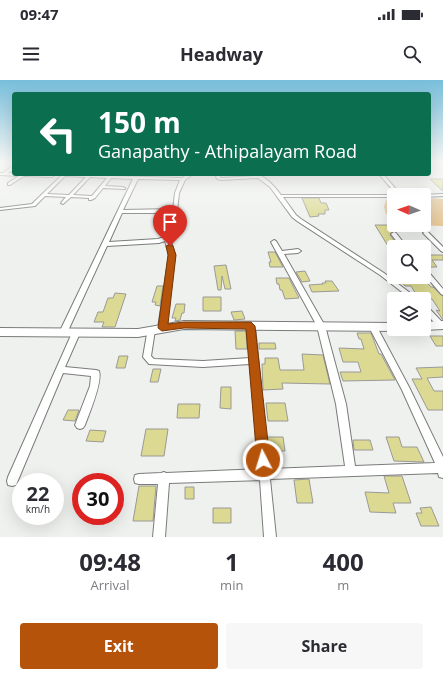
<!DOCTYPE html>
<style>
:root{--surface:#fff;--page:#f7f7f7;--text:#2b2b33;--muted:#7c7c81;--accent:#b45309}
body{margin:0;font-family:"Open Sans",sans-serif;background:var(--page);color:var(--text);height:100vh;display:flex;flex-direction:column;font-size:15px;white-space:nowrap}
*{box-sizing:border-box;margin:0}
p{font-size:13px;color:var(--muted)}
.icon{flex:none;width:22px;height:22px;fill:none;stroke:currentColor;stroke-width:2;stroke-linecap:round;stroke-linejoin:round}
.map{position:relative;height:457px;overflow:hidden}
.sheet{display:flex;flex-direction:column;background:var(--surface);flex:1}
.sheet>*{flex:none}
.hud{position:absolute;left:12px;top:12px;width:419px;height:84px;border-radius:4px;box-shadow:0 4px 16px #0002;background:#0b6e4f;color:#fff;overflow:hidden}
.needle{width:26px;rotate:272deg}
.tools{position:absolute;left:387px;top:108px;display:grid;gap:8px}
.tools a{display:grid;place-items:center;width:44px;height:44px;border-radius:4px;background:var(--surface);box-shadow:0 4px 16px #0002;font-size:20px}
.speed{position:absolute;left:12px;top:393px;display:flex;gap:8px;font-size:20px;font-weight:700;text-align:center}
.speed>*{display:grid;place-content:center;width:52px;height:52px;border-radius:50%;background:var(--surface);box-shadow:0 4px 16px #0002;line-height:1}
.speed small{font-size:10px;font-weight:400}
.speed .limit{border:6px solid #d22;background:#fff;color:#111}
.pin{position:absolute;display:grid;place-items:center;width:34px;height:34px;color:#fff;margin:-41px -17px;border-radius:50% 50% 50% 0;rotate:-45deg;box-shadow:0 0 4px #0007}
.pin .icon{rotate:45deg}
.me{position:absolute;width:44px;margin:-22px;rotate:355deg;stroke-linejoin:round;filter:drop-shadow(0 0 3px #0008)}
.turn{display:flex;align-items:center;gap:14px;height:84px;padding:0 20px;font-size:18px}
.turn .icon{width:52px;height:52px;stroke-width:2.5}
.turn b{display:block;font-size:28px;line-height:34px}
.eta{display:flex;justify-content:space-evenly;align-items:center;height:68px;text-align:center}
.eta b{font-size:24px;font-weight:700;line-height:28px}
.button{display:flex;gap:8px;margin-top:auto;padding:8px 20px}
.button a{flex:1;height:46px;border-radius:4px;background:var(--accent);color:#fff;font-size:16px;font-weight:700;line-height:46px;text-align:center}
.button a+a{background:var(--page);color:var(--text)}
.status{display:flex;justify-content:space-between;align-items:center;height:28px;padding:0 20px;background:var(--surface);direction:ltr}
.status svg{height:11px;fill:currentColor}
header{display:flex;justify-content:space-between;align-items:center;height:52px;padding:0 20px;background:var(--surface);font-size:18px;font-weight:700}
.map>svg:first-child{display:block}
.green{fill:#e7c797}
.building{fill:#dcd992;stroke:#9a9a97}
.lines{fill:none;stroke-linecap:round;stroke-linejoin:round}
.minor-casing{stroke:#7a7c7a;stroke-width:2}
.secondary-casing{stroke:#7a7c7a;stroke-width:2}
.minor{fill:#fff;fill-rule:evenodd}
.secondary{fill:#fff;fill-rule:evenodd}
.route{fill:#b45309;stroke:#753606}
</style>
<div class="status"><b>09:47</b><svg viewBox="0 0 49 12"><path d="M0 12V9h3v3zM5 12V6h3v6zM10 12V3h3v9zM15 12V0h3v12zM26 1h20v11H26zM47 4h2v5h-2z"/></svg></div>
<header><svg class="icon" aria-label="menu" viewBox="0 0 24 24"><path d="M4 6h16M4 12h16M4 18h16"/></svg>Headway<svg class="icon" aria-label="search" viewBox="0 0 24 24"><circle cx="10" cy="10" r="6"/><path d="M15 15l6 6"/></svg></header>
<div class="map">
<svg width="443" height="457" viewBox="0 0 443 457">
<rect width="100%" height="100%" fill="#eff1ee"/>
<path class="green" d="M394,118V139L386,134L384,127L386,120Z
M424,118L443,119V146L408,145H424Z"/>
<path class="building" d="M430,99H443V111L435,104Z
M302,118H319L321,123H326L329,130H325V134H318L319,136L310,137Z
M375,145H389L393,151L390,155L399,167L388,166Z
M268,172H275L283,187H270L269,182H271Z
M424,175H443V180H432L437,187H424Z
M226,185L231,209H225L222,196L221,210H218L214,186Z
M305,191L310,201L302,202L296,192Z
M276,198H289L299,218L285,219L282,210H280L279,204H277Z
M423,198L431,207H433L443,216V240L436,230L440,231L432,219H419L411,206H405L400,200Z
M325,201H332L339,211L312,212L309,205L323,204L322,203H326Z
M157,206H163L160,226L155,225L156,222H152Z
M115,213L126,214L115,247H102L104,242H94L98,232H103L108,218H113Z
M203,217H221V231H203Z
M176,224H185L184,233H182L180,240L175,241L176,238H172Z
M242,231L245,239L234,240L231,232Z
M235,251H246L247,269H236Z
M357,253H371L379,274H381L395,300L343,301L340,292H361L358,282H343L339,268L364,269L361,259H359Z
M430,256H443V266H436Z
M259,263H275L276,269H259Z
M302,274L323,275L330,304L282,303L283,309L263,310L262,284H265V278H278L280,290H304Z
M119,276H128L125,288H116Z
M443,287V297L427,298L434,311H443V330H428L412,299H422L416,288Z
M153,289H161L158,302H150Z
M221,307H231V329L220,328Z
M266,323H285L288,341H268Z
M178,324H200L199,338H177Z
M68,330H79L75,341L63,340Z
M146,349H168L164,376H141Z
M90,350L106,351L103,362L86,361Z
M267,357H283L285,371H269Z
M386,357H399L402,367H417L424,382L394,381Z
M353,360H370L373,370H354Z
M384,396H402L411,423H393L396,433L370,432L365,412L389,413Z
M309,399L313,423H297L294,400Z
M139,406H156L153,441H133Z
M185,407H194V419H185Z
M431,427L439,446H421L416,433H422L420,428Z
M213,428H231V443H213Z"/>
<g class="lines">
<g class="minor-casing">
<path id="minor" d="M13,86H14V89L8,93L56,94L52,97L24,96L10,105H8V103L19,96L0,95V93H3Z
M63,94L109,96L110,94H114L113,96L182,98L188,94H193L185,100L179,113L177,131L173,132L163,133L175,175L165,250H159L158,248L169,175L165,161L159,163L107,166L67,253L66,255H60L59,253L133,99L111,98L105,106L123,107L125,108V109L103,108L95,118L91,120H89V118L71,117L63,124L61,123L66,117L45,116L35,126L0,130V128L32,124ZM65,96L86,97L69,115L47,114ZM90,97L107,98L92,116L73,115ZM138,99L180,100L175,113L173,129L123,130ZM122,133H158L164,157L158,159L109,162Z
M215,94H219L220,97L221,98L255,96L253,94C264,94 274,106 281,115H396H394V117H283L296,135L301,139L384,193L418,219H411L380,195L297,141L292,137L270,107L258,98L221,100L217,99Z
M379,94H383L401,115H397Z
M443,114V116L424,117V115H422Z
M426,151L428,152L443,167V172L441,171L423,153Z
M394,152L396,153L407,167H401L391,154Z
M274,160L276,161L282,171L298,169L301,171L298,173L284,174L325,246L346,324L355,386L435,383L402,310L369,247L373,244L377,247L409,307L443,377V398L439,397L438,393L270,399L276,457H264L260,400L169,403L165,457H153L158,404H139L135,403L134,399L135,395L139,394L161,393L164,392L166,393L259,389L250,284L203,287L149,284L143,277L148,248H154L155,250L151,276L154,279L203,281L250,278L247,246L251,243L254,244L255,246L269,389L345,386L336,324L317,246L271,162Z
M424,188L426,189L443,209V215L441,214L424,194Z
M424,225H426L443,243V248H439L424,231Z
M76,250L79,251L80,253L65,287L96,290L99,291C103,301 89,334 85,345L83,348L80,349L77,348L75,345L90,306L91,296L63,293L16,405L12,406L8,405L7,401L8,397L72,253L73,251Z"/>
</g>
<g class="secondary-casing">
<path id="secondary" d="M184,241L394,243V249H398L394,251L184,249L138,257L0,256V248L138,249Z
M443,241V249L424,250L422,249H424V242Z"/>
</g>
<use href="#minor" class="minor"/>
<use href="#secondary" class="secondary"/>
</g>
<linearGradient id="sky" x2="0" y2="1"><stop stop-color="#77bedb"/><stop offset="0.56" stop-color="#f8f9f7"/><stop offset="1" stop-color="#f8f9f7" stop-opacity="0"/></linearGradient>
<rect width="443" height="147" fill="url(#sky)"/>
<path class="route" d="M170,164L173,166L176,175L168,244L184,242H251L255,246L270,380L268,385L263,386L258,385L257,380L246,249L184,248L162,251L158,248L168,175L166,166Z"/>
</svg>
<div class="tools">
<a><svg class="needle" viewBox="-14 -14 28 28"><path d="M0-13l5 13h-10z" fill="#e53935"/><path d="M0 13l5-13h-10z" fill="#7c7c81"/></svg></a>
<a><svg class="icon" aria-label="search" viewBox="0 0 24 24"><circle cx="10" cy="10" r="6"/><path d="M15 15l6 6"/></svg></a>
<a><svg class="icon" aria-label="layers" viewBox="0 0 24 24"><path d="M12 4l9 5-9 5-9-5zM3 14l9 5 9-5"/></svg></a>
</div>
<div class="speed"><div>22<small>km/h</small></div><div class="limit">30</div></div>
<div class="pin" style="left:170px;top:166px;background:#d93025"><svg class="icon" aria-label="arrive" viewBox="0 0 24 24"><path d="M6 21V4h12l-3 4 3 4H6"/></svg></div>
<svg class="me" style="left:263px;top:380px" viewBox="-20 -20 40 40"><circle r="17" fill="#b45309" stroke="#fff" stroke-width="3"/><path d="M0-11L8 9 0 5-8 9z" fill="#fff"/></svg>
<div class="hud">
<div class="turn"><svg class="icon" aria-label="left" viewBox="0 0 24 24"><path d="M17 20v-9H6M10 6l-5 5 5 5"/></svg><div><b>150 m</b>Ganapathy - Athipalayam Road</div></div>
</div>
</div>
<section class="sheet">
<div class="eta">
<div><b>09:48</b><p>Arrival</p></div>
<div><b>1</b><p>min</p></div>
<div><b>400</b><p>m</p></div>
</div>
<div class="button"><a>Exit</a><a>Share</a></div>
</section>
